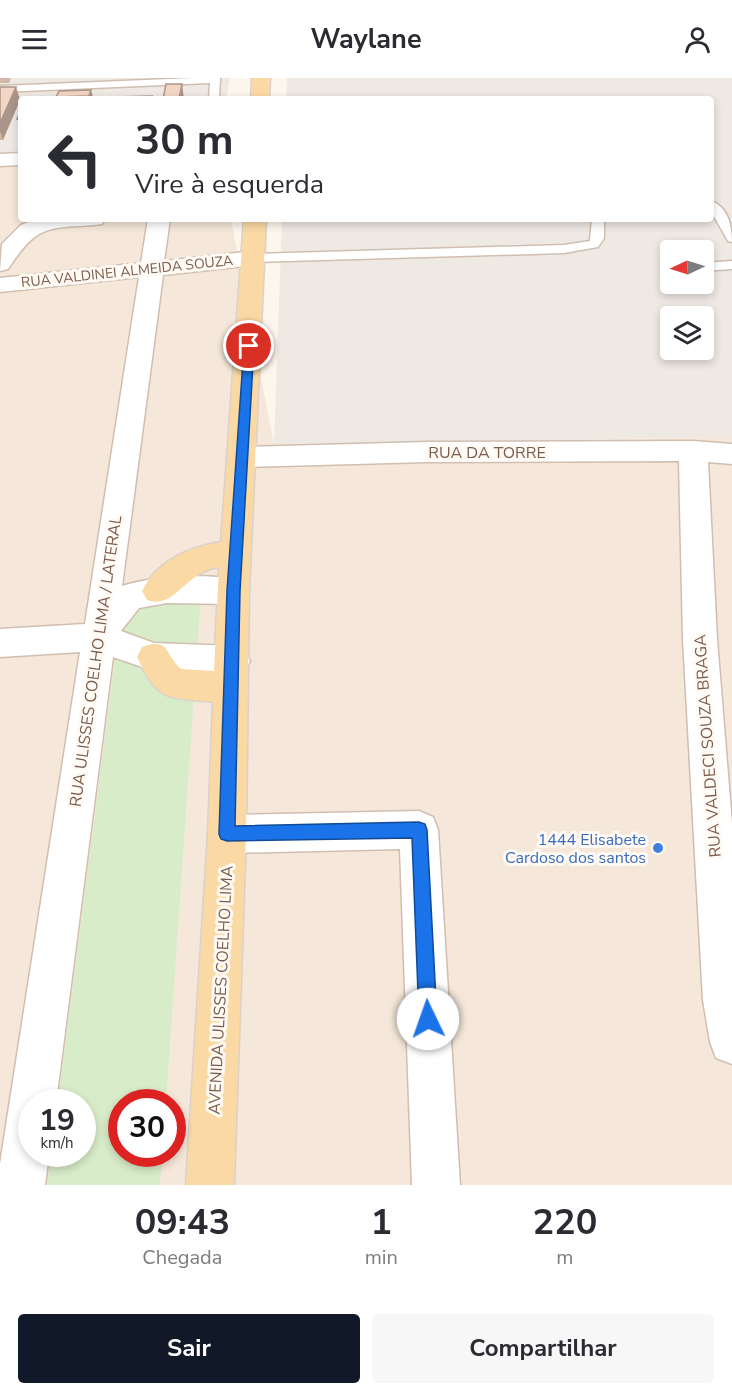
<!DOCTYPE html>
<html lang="pt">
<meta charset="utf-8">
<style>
:root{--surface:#fff;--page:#f7f7f7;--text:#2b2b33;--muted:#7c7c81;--accent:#111827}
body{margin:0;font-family:"Nunito Sans",sans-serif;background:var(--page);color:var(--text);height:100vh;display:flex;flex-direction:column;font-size:22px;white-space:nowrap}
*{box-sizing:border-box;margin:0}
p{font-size:20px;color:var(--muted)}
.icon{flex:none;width:33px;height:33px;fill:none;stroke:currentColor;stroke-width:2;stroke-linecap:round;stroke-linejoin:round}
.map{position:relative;height:1107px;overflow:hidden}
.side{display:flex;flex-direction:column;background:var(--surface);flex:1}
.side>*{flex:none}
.hud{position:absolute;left:18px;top:18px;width:696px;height:126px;border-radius:6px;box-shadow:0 3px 9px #0003;background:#fff;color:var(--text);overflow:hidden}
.needle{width:39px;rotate:266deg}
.controls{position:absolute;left:660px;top:162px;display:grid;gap:12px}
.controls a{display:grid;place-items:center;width:54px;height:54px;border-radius:6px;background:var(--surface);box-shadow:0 3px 9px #0003;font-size:30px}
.speed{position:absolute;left:18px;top:1011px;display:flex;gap:12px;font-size:30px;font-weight:700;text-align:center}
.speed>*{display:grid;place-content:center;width:78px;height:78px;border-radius:50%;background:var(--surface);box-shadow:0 3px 9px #0003;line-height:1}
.speed small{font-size:15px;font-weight:400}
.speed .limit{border:9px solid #d22;background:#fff;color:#111}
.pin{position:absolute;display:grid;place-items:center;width:51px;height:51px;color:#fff;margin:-26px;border:3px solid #fff;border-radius:50%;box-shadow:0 2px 6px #0007}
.me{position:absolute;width:66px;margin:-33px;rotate:357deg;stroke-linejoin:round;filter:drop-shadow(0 0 4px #0008)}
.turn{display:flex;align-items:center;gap:21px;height:126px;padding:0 18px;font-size:27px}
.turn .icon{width:78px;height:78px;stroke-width:2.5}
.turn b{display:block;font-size:42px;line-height:51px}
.eta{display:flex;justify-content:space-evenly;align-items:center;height:102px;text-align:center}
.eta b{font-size:36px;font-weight:700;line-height:42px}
.cta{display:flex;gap:12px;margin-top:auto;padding:12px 18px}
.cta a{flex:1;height:69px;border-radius:6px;background:var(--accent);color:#fff;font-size:24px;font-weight:700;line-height:69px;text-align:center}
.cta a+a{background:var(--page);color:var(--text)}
header{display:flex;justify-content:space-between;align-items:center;height:78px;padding:0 18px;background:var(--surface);font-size:27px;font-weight:700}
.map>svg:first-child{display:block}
.residential{fill:#f5e8da;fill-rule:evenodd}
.industrial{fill:#efe9e4;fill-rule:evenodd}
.green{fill:#d8ecc9}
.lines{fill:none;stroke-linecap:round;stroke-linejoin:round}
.lane-casing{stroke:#d1beb0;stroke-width:3}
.street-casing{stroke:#d1beb0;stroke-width:3}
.primary-casing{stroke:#dad1cd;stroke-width:3}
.lane{fill:#fff;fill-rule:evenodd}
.street{fill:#fff;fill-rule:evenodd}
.primary{fill:#fbd9a5;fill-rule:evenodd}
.wall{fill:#d1b7a8}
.shaded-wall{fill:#aa9588}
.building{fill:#f3d5c3;stroke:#aa9588;stroke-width:1.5}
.route{fill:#1a73e8;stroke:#114b97;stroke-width:1.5}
.shop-dot{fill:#3f7fe0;stroke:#fffaf3;stroke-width:2}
.labels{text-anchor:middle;stroke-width:6;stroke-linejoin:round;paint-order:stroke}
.far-street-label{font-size:14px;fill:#7a5c4d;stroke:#fffaf3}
.street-label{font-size:16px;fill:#7a5c4d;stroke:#fffaf3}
.shop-label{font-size:16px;fill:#366cbe;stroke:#fffaf3;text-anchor:end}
</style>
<header><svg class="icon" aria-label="menu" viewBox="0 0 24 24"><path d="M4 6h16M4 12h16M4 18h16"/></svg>Waylane<svg class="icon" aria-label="person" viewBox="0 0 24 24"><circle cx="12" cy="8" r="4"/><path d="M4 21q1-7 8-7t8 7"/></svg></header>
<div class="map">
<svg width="732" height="1107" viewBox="0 0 732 1107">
<rect width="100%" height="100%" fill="#fdf6ec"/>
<path class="residential" d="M21,74V141H231L274,367L732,359V1107H0V75ZM32,1024H82V1076H32ZM122,1024H172V1076H122Z"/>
<path class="industrial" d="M0,0H230L226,21H21V74L0,75Z
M287,0H732V359L274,367L282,141H711V21H286ZM670,172H704V206H670ZM670,238H704V272H670Z"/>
<path class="green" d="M124,512L201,514L166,1024H122V1076H162L160,1107H47L51,1076H82V1024H58Z"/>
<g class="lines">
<g class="lane-casing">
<path id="lane" d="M194,0H220L219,21H209L210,5L0,14V8Z
M711,123C728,129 732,148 732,164L728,163L711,133Z
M592,141H604V160L598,169L564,175L254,184L248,180L254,176L564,167L590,163Z
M732,183V191L704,193V185Z"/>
</g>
<g class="street-casing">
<path id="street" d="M21,75V87L0,88V76Z
M36,141H105L102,146L94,147C44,150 37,148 8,191L0,193L2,166L21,147Z
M148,141H170L164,183L254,173L262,175L265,180L262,185L254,187L163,197L122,508C152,498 215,494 244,504L249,513L244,522L233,526L167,525L139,530L121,553L154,565L233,568L245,573L250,583L245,593L233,598L154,593L113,579L56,1024H32V1076H49L45,1107H0V1086L80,574L0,579V551L85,546L139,199L0,214V200L141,185Z
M693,363L732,366V386L708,384L717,561L732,746V986L716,980L710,964L703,922L683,561L679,383L427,384L243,389L233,386L229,379L233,372L243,369L427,364Z
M419,733L433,739L438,752L460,1107H412L400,771L227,775L213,769L208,756L213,743L227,737Z"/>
</g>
<g class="primary-casing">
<path id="primary" d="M252,0H270L269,21H251Z
M244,141H266L249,513L246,756L234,1107H186L208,756L213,624C166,619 159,624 137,579L142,569C171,559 164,577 181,591L214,593L219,489C184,494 176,532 147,522L142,513C157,483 189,469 221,464Z"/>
</g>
<use href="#lane" class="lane"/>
<use href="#street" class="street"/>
<use href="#primary" class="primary"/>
</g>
<path class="wall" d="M0,0H11L9,5H0Z
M0,9H16L20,22L3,62H0Z
M21,32V51L17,41Z"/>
<path class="shaded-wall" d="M182,6L184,21H179Z
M16,9L20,22L3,62L0,53V45Z
M91,12L93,19L92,21H89V18Z"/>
<path class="building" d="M166,6H182L179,21H163Z
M0,9H16L0,45Z
M91,12L89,18L56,19L59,13Z
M152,18L151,21H113V19Z
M94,19L93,21H31Z
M21,32V41H17Z"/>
<path class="route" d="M249,265L254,268L240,513L235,748L419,744L425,746L427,752L437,941L435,948L428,950L422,948L419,941L412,760L227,763L221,761L219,756L227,513L244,268Z"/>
<circle class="shop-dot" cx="658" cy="770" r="6"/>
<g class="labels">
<g class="far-street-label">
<text transform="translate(127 193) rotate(-6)" y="5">RUA VALDINEI ALMEIDA SOUZA</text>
</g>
<g class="street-label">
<text x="487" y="380">RUA DA TORRE</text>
<text transform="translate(95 583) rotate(-82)" y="6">RUA ULISSES COELHO LIMA / LATERAL</text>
<text transform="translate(707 668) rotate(-94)" y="6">RUA VALDECI SOUZA BRAGA</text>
<text transform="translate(220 912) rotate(-87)" y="6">AVENIDA ULISSES COELHO LIMA</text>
</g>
<g class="shop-label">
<text x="646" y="767">1444 Elisabete<tspan x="646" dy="18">Cardoso dos santos</tspan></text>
</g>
</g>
</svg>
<div class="controls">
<a><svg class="needle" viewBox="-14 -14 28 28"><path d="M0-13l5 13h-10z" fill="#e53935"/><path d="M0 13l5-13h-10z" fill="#7c7c81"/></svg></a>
<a><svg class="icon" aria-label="layers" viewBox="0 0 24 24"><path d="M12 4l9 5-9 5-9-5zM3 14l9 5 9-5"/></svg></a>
</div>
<div class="speed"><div>19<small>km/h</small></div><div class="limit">30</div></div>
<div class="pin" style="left:249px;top:268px;background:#d93025"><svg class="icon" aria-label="arrive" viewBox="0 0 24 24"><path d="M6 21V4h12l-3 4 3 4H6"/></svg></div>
<svg class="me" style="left:428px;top:941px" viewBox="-20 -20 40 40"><circle r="19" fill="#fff"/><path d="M0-13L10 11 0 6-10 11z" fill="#1a73e8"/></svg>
<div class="hud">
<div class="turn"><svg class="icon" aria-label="left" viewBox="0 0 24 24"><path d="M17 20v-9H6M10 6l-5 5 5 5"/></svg><div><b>30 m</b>Vire à esquerda</div></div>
</div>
</div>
<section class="side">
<div class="eta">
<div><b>09:43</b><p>Chegada</p></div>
<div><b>1</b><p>min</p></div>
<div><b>220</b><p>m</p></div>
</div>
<div class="cta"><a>Sair</a><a>Compartilhar</a></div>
</section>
